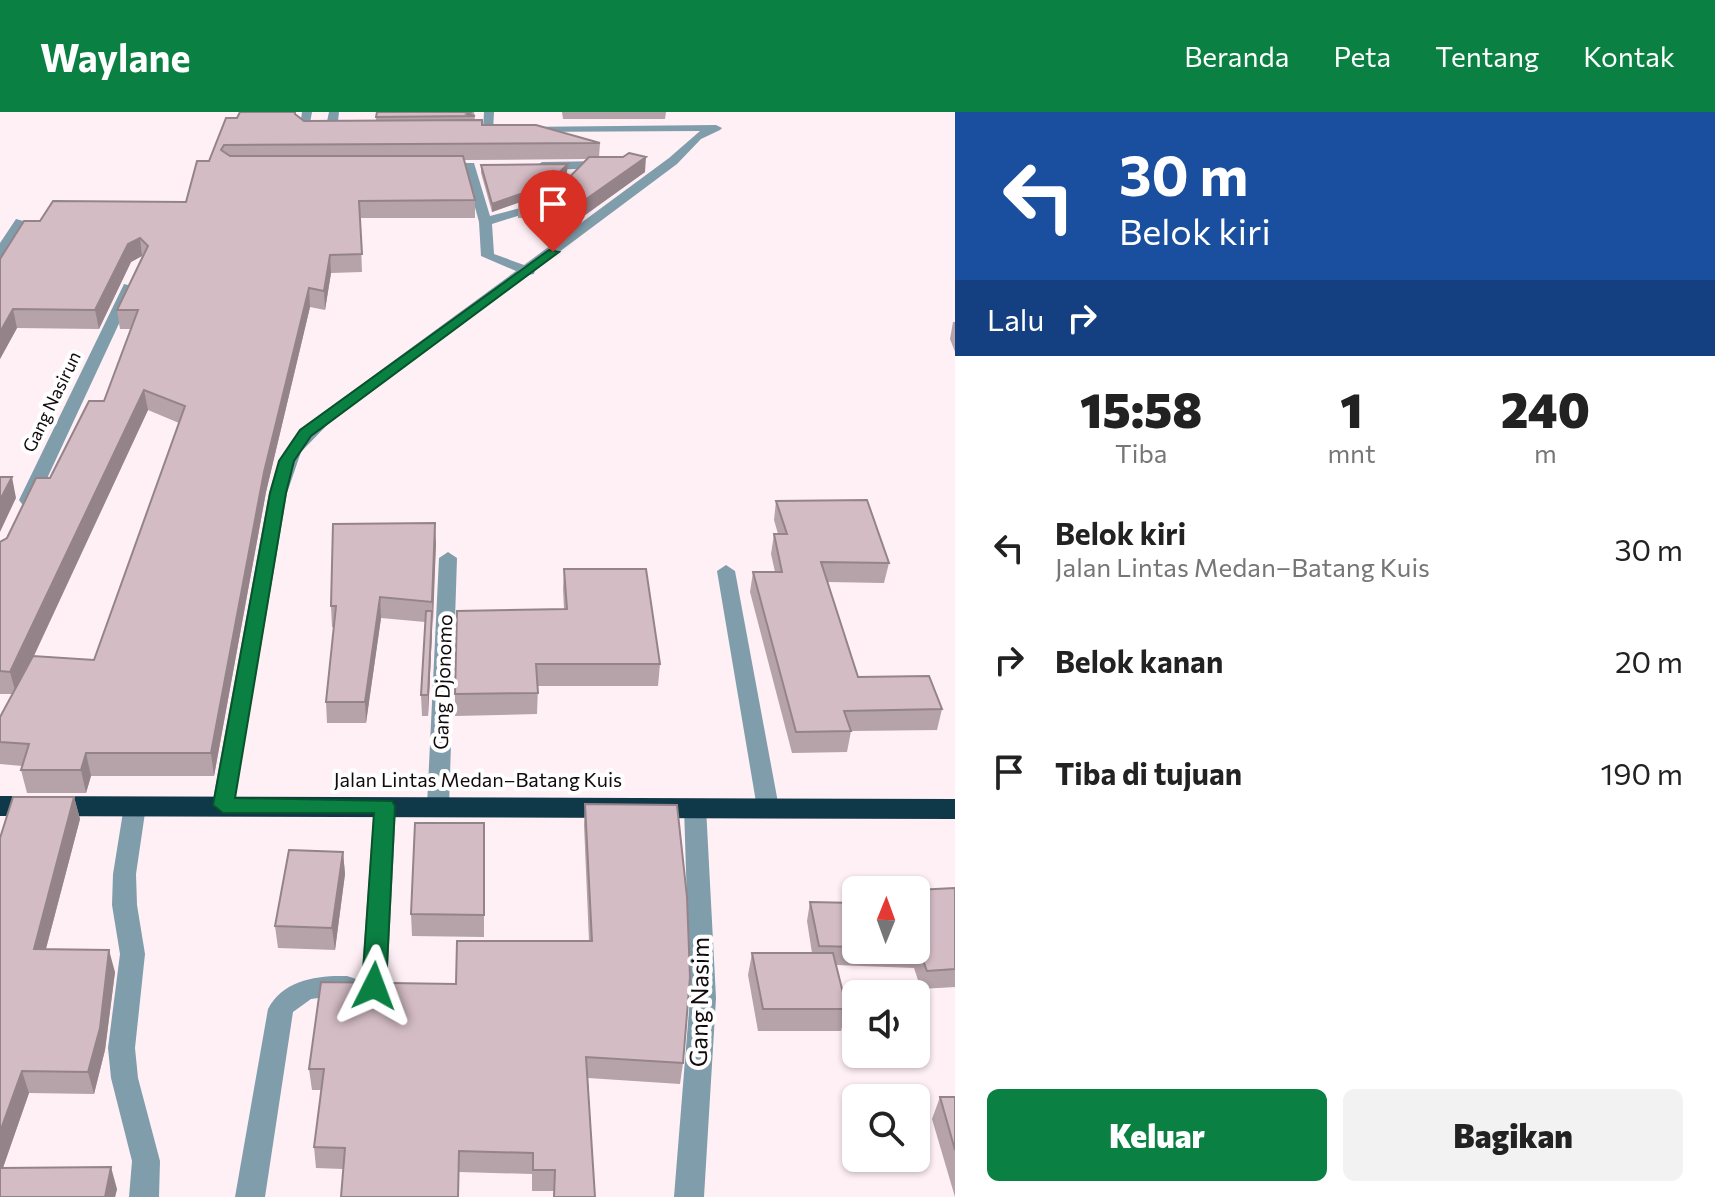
<!DOCTYPE html>
<html lang="id">
<meta charset="utf-8">
<style>
:root{--surface:#fff;--page:#f2f2f2;--text:#222;--muted:#767676;--accent:#0b8043}
body{margin:0;font-family:Commissioner,sans-serif;background:var(--page);color:var(--text);height:100vh;display:flex;flex-direction:column;font-size:30px;white-space:nowrap}
*{box-sizing:border-box;margin:0}
p{font-size:26px;color:var(--muted)}
.icon{flex:none;width:44px;height:44px;fill:none;stroke:currentColor;stroke-width:2;stroke-linecap:round;stroke-linejoin:round}
.map{position:relative;flex:1;overflow:hidden}
.drawer{display:flex;flex-direction:column;background:var(--surface);width:760px}
.drawer>*{flex:none}
.guide{background:#1a4fa0;color:#fff;overflow:hidden}
.needle{width:52px;rotate:1deg}
.controls{position:absolute;left:842px;top:764px;display:grid;gap:16px}
.controls a{display:grid;place-items:center;width:88px;height:88px;border-radius:12px;background:var(--surface);box-shadow:0 2px 6px #0004;font-size:40px}
.pin{position:absolute;display:grid;place-items:center;width:68px;height:68px;color:#fff;margin:-82px -34px;border-radius:50% 50% 50% 0;rotate:-45deg;box-shadow:0 0 8px #0007}
.pin .icon{rotate:45deg}
.me{position:absolute;width:88px;margin:-44px;rotate:3deg;stroke-linejoin:round;filter:drop-shadow(0 0 6px #0008)}
.turn{display:flex;align-items:center;gap:28px;height:168px;padding:0 32px;font-size:36px}
.turn .icon{width:104px;height:104px;stroke-width:2.5}
.turn b{display:block;font-size:56px;line-height:68px}
.then{display:flex;align-items:center;height:76px;padding:0 32px;background:#0003;gap:16px;font-size:30px}
.eta{display:flex;justify-content:space-evenly;align-items:center;height:136px;text-align:center}
.eta b{font-size:48px;font-weight:800;line-height:56px}
.button{display:flex;gap:16px;margin-top:auto;padding:16px 32px}
.button a{flex:1;height:92px;border-radius:12px;background:var(--accent);color:#fff;font-size:32px;font-weight:800;line-height:92px;text-align:center}
.button a+a{background:var(--page);color:var(--text)}
ul{padding:0;list-style:none}
li{display:flex;align-items:center;gap:24px;height:112px;padding:0 32px}
li div{flex:1}
li b{display:block;font-size:30px}
li em{font-style:normal}
header{display:flex;align-items:center;gap:48px;box-sizing:border-box;height:112px;padding:0 40px;background:var(--accent);color:#fff}
header strong{font-size:38px}
nav{display:flex;gap:44px;margin-inline-start:auto;font-size:28px}
main{display:flex;flex:1;min-height:0}
.map>svg:first-child{display:block}
.lines{fill:none;stroke-linecap:round;stroke-linejoin:round}
.minor{fill:#7f9daa;fill-rule:evenodd}
.highway{fill:#0f3948;fill-rule:evenodd}
.wall{fill:#b6a2a9;fill-rule:evenodd}
.shaded-wall{fill:#94848a}
.building{fill:#d4bcc5;stroke:#94848a;stroke-width:2}
.route{fill:#0b8043;stroke:#07532c;stroke-width:2}
.labels{text-anchor:middle;stroke-width:8;stroke-linejoin:round;paint-order:stroke}
.far-street-label{font-size:18px;fill:#120b0e;stroke:#fff}
.street-label{font-size:20px;fill:#120b0e;stroke:#fff}
.near-street-label{font-size:24px;fill:#120b0e;stroke:#fff}
</style>
<header>
<strong>Waylane</strong>
<nav><a>Beranda</a><a>Peta</a><a>Tentang</a><a>Kontak</a></nav>
</header>
<main>
<div class="map">
<svg width="955" height="1085" viewBox="0 0 955 1085">
<rect width="100%" height="100%" fill="#fff0f5"/>
<g class="lines">
<path class="minor" d="M302,0H312L309,16L325,19L329,0H339L337,19L331,22L326,19L320,22L299,21Z
M484,0H494L493,20L483,18Z
M716,13L722,16L720,18L701,27L677,52L535,158L534,162L528,163L329,311L301,340L287,381L234,693L231,699H215L212,693L269,381C278,349 292,325 317,305L516,159L481,144L479,110L465,58H438L432,54L434,51H474L490,104L546,89V95L492,112L494,142L524,153L669,46L700,19L524,20L518,17L520,15Z
M606,49L610,50V56L542,58L536,54L542,50Z
M16,107L27,110L5,144L0,145V131Z
M124,172L136,175L37,388L34,392H22L19,388Z
M448,440L457,446L449,694L446,700H430L427,694L439,446Z
M726,453L735,459L779,696L776,702H760L757,696L717,459Z
M135,686L143,688L146,694L136,762L137,793L145,842L135,936L138,966L160,1049L159,1085H129L132,1049L111,966L108,936L120,842L112,793L113,762L124,694L127,688Z
M385,686L393,688L396,694L387,874L383,881L374,884L365,881L361,874L374,694L377,688Z
M695,687L703,689L706,695L716,886L704,1085H674L690,886L684,695L687,689Z
M347,864L356,867L360,874L356,881L311,887L293,900L265,1085H235L268,897C283,868 317,863 347,864Z"/>
<path class="highway" d="M0,684L955,687V707L0,704Z"/>
</g>
<path class="wall" d="M474,0L475,8L482,13L600,31L599,45L645,60L581,106H518V91L492,100L481,61V53L567,60L547,80L559,76L587,47L464,48L475,88V106H360L362,160L331,161L325,198L310,195L266,380L214,664H91L86,681H27L21,658L22,654L0,652V605L13,582H0V430L7,426L104,289L131,217H120L117,198L142,144L131,150L99,217L17,216L0,247V147L40,109L186,90L209,49L226,6L298,5L304,9L376,8V5ZM148,298L179,311L94,548L34,544Z
M562,0H666L665,7H563Z
M953,210H955V240L950,227Z
M776,389L889,451L884,471L828,470L858,565L942,597L937,618L851,619L847,640L792,641L750,480L753,460H775L771,442L774,422H778L774,408Z
M436,431L428,604H422L421,583L425,510L381,506L366,611H327L326,590L334,515H332L331,494Z
M564,457L660,552L658,574H538L537,602L455,604V582L564,497L563,477Z
M74,685L80,707L46,837L115,860L105,938L94,982L29,981L3,1056L117,1077L115,1085H0V726Z
M585,692L683,951L680,972L588,966L595,1085H553L554,1079H532V1062L459,1060V1085H341L343,1057L316,1056L314,1035L321,978H312L309,957L456,872L589,829L584,713Z
M484,711V825L412,824L411,802Z
M343,740L345,762L335,838L278,836L275,814Z
M955,776V875L921,877L914,856L836,853L847,897L841,919H758L748,863L752,841H812L807,809L810,790L856,791V838H916Z
M940,985H955V1085L932,1007Z"/>
<path class="shaded-wall" d="M646,45L645,60L581,106L582,90Z
M568,52L567,60L545,81L492,100V92Z
M140,126L142,144L131,150L99,217L95,198L128,132Z
M330,143L331,161L325,198L324,179Z
M309,176L310,195L266,380L214,664L211,641L264,360Z
M13,197L17,216L0,247V220Z
M144,278L148,298L16,582L10,560Z
M12,365L16,386L0,420V388Z
M435,411L436,431L433,511L432,490Z
M380,485L381,506L366,611L365,590Z
M432,499V520L428,604V583Z
M86,641L91,664L86,681L81,658Z
M74,685L80,707L40,859L34,837Z
M343,740L345,762L335,838L332,816Z
M109,838L115,860L105,938L94,982L88,960Z
M22,959L29,981L0,1064V1020Z
M111,1055L117,1077L115,1085H105Z"/>
<path class="building" d="M240,0H295V2L304,9L482,8V13H536L600,31L224,33L221,38L230,44H463L475,88L359,89L362,142L330,143L324,179L309,176L264,360L211,641H86L81,658H21L29,632L0,630V605L33,544L94,548L185,294L144,278L10,560L0,559V430L7,426L36,366H50L89,289H104L138,198H117L148,134L140,126L128,132L95,198L13,197L0,220V147L24,109H40L53,89L186,90L197,49H209L226,6H237Z
M377,0H472L467,2L475,4L376,5Z
M629,41L646,45L582,90H518L559,76L589,45H623Z
M568,52L546,73L492,92L481,53Z
M0,365H12L0,388Z
M867,388L889,451L821,450L858,565L929,564L942,597L844,599L851,619L796,620L753,460H782L774,422H787L776,389Z
M435,411L432,490L380,485L365,590H326L336,494H331L333,412Z
M564,457H646L660,552H536L538,581L455,582L457,499L567,497Z
M426,499H432L428,583H421Z
M13,685H74L34,837L109,838L100,916L88,960L22,959L0,1020V726Z
M585,692L677,693L687,785L690,865L683,951L586,945L595,1085H554L555,1058H533V1041L459,1039L458,1085H341L345,1036L314,1035L324,957H309L321,870L456,872L457,829H592Z
M415,711H484V803L411,802Z
M289,738L343,740L332,816L275,814Z
M955,776V857L927,859L919,838H916V778Z
M810,790L856,791V835L819,834Z
M752,841H833L847,897H763Z
M940,985H955V1038Z
M111,1055L105,1085H0V1056Z"/>
<path class="route" d="M549,138L559,140L311,324L294,349L286,381L235,686L392,689L395,694L386,874L382,881H366L362,874L374,701H223L213,693L270,381L279,349L300,318Z"/>
<g class="labels">
<g class="far-street-label">
<text transform="translate(52 290) rotate(-64)" y="6">Gang Nasirun</text>
</g>
<g class="street-label">
<text transform="translate(443 570) rotate(-88)" y="7">Gang Djonomo</text>
<text x="478" y="675">Jalan Lintas Medan–Batang Kuis</text>
</g>
<g class="near-street-label">
<text transform="translate(700 890) rotate(-89)" y="8">Gang Nasim</text>
</g>
</g>
</svg>
<div class="controls">
<a><svg class="needle" viewBox="-14 -14 28 28"><path d="M0-13l5 13h-10z" fill="#e53935"/><path d="M0 13l5-13h-10z" fill="#767676"/></svg></a>
<a><svg class="icon" aria-label="sound" viewBox="0 0 24 24"><path d="M4 9h4l5-4v14l-5-4H4zM17 9q2 3 0 6"/></svg></a>
<a><svg class="icon" aria-label="search" viewBox="0 0 24 24"><circle cx="10" cy="10" r="6"/><path d="M15 15l6 6"/></svg></a>
</div>
<div class="pin" style="left:553px;top:140px;background:#d93025"><svg class="icon" aria-label="arrive" viewBox="0 0 24 24"><path d="M6 21V4h12l-3 4 3 4H6"/></svg></div>
<svg class="me" style="left:374px;top:874px" viewBox="-20 -20 40 40"><path d="M0-17L14 15 0 8-14 15z" fill="#0b8043" stroke="#fff" stroke-width="4"/></svg>
</div>
<section class="drawer">
<div class="guide">
<div class="turn"><svg class="icon" aria-label="left" viewBox="0 0 24 24"><path d="M17 20v-9H6M10 6l-5 5 5 5"/></svg><div><b>30 m</b>Belok kiri</div></div>
<div class="then">Lalu<svg class="icon" aria-label="right" viewBox="0 0 24 24"><path d="M7 20v-9h11M14 6l5 5-5 5"/></svg></div>
</div>
<div class="eta">
<div><b>15:58</b><p>Tiba</p></div>
<div><b>1</b><p>mnt</p></div>
<div><b>240</b><p>m</p></div>
</div>
<ul>
<li><svg class="icon" aria-label="left" viewBox="0 0 24 24"><path d="M17 20v-9H6M10 6l-5 5 5 5"/></svg><div><b>Belok kiri</b><p>Jalan Lintas Medan–Batang Kuis</p></div><em>30 m</em></li>
<li><svg class="icon" aria-label="right" viewBox="0 0 24 24"><path d="M7 20v-9h11M14 6l5 5-5 5"/></svg><div><b>Belok kanan</b></div><em>20 m</em></li>
<li><svg class="icon" aria-label="arrive" viewBox="0 0 24 24"><path d="M6 21V4h12l-3 4 3 4H6"/></svg><div><b>Tiba di tujuan</b></div><em>190 m</em></li>
</ul>
<div class="button"><a>Keluar</a><a>Bagikan</a></div>
</section>
</main>
